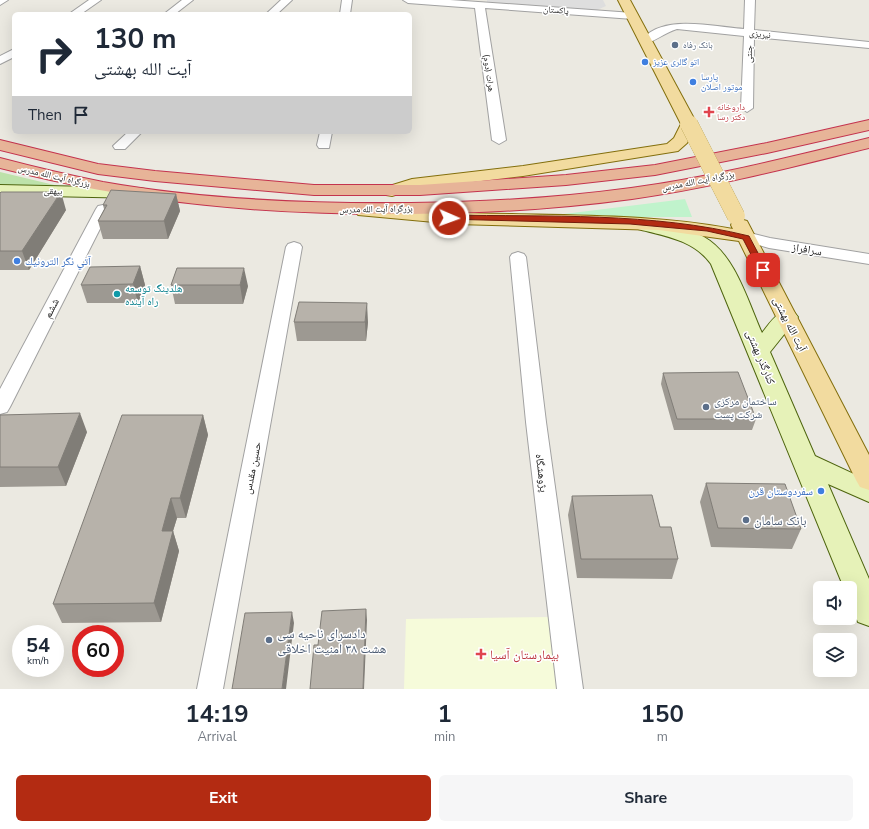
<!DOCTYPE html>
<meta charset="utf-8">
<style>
:root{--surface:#fff;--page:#f6f6f7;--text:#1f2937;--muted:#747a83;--accent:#b32b12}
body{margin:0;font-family:"Nunito Sans","Noto Naskh Arabic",sans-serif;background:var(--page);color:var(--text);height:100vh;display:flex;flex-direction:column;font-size:15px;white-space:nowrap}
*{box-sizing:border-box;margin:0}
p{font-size:13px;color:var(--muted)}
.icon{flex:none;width:22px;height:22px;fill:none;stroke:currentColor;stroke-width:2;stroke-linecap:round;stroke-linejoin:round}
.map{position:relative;height:689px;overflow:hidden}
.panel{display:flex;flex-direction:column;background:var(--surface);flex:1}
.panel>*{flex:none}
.hud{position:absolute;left:12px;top:12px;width:400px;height:122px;border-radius:6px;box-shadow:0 4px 16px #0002;background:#fff;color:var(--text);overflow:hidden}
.controls{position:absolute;left:813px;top:581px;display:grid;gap:8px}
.controls a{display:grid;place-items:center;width:44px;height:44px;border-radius:6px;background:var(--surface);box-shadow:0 4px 16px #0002;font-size:20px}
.speed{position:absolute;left:12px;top:625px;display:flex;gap:8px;font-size:20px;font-weight:700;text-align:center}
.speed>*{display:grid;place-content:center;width:52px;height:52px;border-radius:50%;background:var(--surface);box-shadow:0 4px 16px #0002;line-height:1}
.speed small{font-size:10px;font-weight:400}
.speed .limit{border:6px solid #d22;background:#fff;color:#111}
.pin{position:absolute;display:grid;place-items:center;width:34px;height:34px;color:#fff;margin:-17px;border-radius:8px;box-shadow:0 2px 6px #0006}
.me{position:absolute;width:44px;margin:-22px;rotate:92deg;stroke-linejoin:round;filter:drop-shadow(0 0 3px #0008)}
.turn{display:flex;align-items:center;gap:14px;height:84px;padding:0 16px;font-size:18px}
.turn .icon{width:52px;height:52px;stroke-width:2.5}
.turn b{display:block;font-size:28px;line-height:34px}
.then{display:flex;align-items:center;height:38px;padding:0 16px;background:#0003;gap:8px;font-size:15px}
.eta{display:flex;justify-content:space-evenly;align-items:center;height:68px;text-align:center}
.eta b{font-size:24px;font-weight:700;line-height:28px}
.action{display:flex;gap:8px;margin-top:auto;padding:8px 16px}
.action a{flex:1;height:46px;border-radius:6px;background:var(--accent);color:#fff;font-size:16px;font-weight:700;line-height:46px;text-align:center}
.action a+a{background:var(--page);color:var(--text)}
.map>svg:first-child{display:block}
.education{fill:#f6fbda}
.grass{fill:#bde2aa}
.park{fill:#c0f3cc}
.parking{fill:#dedede}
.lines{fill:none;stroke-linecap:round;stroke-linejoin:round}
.minor-casing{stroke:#a1a1a1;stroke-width:2}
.secondary-casing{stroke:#4e650e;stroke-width:2}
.primary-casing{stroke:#836f0d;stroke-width:2}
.trunk-casing{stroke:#c4334e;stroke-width:2}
.minor{fill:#fff;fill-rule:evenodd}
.secondary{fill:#e6f2b8;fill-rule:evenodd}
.primary{fill:#f2db9f;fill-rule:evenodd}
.trunk{fill:#e7b498;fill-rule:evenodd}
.primary-bridge-casing{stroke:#836f0d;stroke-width:18;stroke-linecap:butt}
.primary-bridge{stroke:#f2db9f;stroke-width:18}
.wall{fill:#9d9992}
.shaded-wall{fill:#807d77}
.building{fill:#b7b2aa;stroke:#807d77}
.route{fill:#b32b12;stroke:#741c0c}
.service-dot{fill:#5c6f8a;stroke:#fff;stroke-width:1.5}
.shop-dot{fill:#3f7fe0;stroke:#fff;stroke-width:1.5}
.health-dot{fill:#e0444e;stroke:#fff;stroke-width:1.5}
.culture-dot{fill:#0f9aa8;stroke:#fff;stroke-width:1.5}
.labels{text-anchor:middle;stroke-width:3;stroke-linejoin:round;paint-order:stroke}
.far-street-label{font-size:9px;fill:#1a1a1a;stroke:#fff}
.far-service-label{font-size:9px;fill:#4e5e75;stroke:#fff;text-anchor:start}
.far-shop-label{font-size:9px;fill:#366cbe;stroke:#fff;text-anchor:start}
.far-health-label{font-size:9px;fill:#be3a42;stroke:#fff;text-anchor:start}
.street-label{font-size:11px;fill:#1a1a1a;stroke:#fff}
.shop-label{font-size:11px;fill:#366cbe;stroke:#fff;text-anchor:start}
.culture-label{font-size:11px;fill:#0d838f;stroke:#fff;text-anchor:start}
.service-label{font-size:11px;fill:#4e5e75;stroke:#fff;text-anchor:start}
.near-service-label{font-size:13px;fill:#4e5e75;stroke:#fff;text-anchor:start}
.near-health-label{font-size:13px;fill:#be3a42;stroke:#fff;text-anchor:start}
</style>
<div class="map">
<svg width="869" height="689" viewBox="0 0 869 689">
<rect width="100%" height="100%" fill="#ebe9e1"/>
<path class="education" d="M552,617L561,689H404L406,619Z"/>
<path class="grass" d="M0,172L71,189L0,185Z"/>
<path class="park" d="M685,199L692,217H554L556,215Z"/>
<path class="parking" d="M487,0H603L606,6L597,10L487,2Z"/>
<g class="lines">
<g class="minor-casing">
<path id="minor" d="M0,0H8L0,5Z
M89,0H101L81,14H69Z
M182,0H193L175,14H164Z
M281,0H292L277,14H266Z
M342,0H352L350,14H340Z
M403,0H450L633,13L638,16L633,19L485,8L506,140L499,144L492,140L475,8L408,3Z
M745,0H755L754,30L869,42V48L754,37L753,108L747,112L741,108L744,36L677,29C665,32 651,45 642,43L641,41C662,13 714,27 744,29Z
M14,49V57L0,64V56Z
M128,132H142L125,149H115L113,146Z
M320,132H332L329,148H319L317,145Z
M103,205L108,206L110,209L10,407L7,412L0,414V389L96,209L98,206Z
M746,232L770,238L869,254V264L769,248L741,240L738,237L741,234Z
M294,242L300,244L302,247L223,689H197L286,247L288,244Z
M518,252L524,254L526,257L546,422L583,689H557L526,422L510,257L512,254Z"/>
</g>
<g class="secondary-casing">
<path id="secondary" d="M0,185L139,188L145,189L148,193L145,197L139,198L0,195Z
M645,219C665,224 686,227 704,237C735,254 748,302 762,333C771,322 778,308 794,312L798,317L770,352L815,456L869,481V502L828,484L869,579V626L858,622C853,610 850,601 850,588H844L711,264C694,240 665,236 638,229L636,225L638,221Z"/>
</g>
<g class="primary-casing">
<path id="primary" d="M618,0H630L697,124L687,143L678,151L523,176L415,189L392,196L386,195L383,191L386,187L412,179L523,166L667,144L674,138L681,124Z
M364,206C413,210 463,214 512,214C586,216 660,215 733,229L731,225L733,221L740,219L747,221L869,455V490L860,487L856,480L739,241L659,230L456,224L358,215L355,211L358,207Z"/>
</g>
<g class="trunk-casing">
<path id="trunk" d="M869,120V130L767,153L655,175L566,185L420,195H314L155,181L98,174L0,150V140L98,164L155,171L314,185H420L566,175L655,165L767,143Z
M869,138V148C791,167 712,188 632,199C559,209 485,213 411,214C268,215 139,204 0,168V158C34,167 68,175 103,182C205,200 308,204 411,203C485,202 558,198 631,188C712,177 790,157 869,138Z"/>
</g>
<use href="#minor" class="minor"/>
<use href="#secondary" class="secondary"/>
<use href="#primary" class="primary"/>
<use href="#trunk" class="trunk"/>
<g class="primary-bridge-casing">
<path id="primary-bridge" d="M689,124L736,216"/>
</g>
<use href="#primary-bridge" class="primary-bridge"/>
</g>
<path class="wall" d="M0,193L66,210L29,270H0Z
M176,194L180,211L168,239H103L98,221L104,209L103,205Z
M140,266L145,285L138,303H87L81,285Z
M177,268L248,286L243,304H175L171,285Z
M294,322H368L366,341H297Z
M663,373L756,419L752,430H674L661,384Z
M0,415L87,432L66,486L0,487Z
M203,415L208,435L186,518H177L173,531L179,551L161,622L62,623L53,604Z
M706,483L801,529L792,549L711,547L700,502Z
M572,496L660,527L678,559L672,579L577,578L568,515Z"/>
<path class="shaded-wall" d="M61,192L66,210L29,270L22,251Z
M176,194L180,211L168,239L164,221Z
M140,266L145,285L138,303L133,284Z
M244,268L248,286L243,304L240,285Z
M367,303L368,322L366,341L365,322Z
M80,413L87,432L66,486L58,467Z
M203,415L208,435L186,518L180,498Z
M171,498L177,518L173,531L179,551L161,622L154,603L162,531Z
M366,609L367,620L364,689H363Z
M292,612L294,623L286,689H282Z"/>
<path class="building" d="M111,190L176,194L164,221H98L107,205H103Z
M1,192H61L22,251H0V193Z
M140,266L133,284L81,285L90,267Z
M177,268H244L240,285H171Z
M299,302L367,303L365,322H294Z
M738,372L756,419H677L663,373Z
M80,413L58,467H0V415Z
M122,415H203L180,498H171L162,531H173L154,603L53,604Z
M706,483L785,484L801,529L718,528Z
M652,495L660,527H671L678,559H581L572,496Z
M366,609L363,689H310L314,645H318L322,611Z
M292,612L282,689H232L245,613Z"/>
<path class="route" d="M449,215C548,217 652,212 749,236L767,270L766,272H760L743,239L707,231L630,224L446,219V216Z"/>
<g class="service-dot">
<circle cx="675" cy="45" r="4"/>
<circle cx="706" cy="407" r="4"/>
<circle cx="746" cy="520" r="4"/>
<circle cx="269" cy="640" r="4"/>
</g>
<g class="shop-dot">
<circle cx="645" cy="62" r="4"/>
<circle cx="693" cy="82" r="4"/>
<circle cx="17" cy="261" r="4"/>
<circle cx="821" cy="491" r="4"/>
</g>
<g class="health-dot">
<path d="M707 106h4v4h4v4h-4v4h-4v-4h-4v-4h4z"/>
<path d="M479 648h4v4h4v4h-4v4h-4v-4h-4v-4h4z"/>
</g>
<circle class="culture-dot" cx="117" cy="294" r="4"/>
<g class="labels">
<g class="far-street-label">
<text transform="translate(556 10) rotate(4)" y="3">پاکستان</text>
<text transform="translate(760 34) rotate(6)" y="3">نیریزی</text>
<text transform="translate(749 54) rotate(-88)" y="3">جنتی</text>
<text transform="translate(489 73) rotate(82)" y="3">هرات (دوم)</text>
<text transform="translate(54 176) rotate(13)" y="3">بزرگراه آیت الله مدرس</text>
<text transform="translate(698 181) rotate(-11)" y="3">بزرگراه آیت الله مدرس</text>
<text transform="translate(53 191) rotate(2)" y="3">بیهقی</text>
<text transform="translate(376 209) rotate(-1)" y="3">بزرگراه آیت الله مدرس</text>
</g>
<g class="far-service-label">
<text x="683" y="48">بانک رفاه</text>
</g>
<g class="far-shop-label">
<text x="653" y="65">اتو گالری عزیز</text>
<text x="701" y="80">پارسا<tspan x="701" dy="10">موتور اصلان</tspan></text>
</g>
<g class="far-health-label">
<text x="717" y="110">داروخانه<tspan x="717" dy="10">دکتر رسا</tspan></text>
</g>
<g class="street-label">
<text transform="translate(807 249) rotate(9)" y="4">سرافراز</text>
<text transform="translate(51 308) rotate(-63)" y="4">ششم</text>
<text transform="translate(790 324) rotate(63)" y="4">آیت الله بهشتی</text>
<text transform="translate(761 357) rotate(67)" y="4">کنارگذر بهشتی</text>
<text transform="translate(252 468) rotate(-79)" y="4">حسین مقدس</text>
<text transform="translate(542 473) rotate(83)" y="4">پژوهشگاه</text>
</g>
<g class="shop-label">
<text x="25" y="265">آتي نگر الترونيك</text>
<text x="813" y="495" text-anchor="end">سفردوستان قرن</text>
</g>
<g class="culture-label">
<text x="125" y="292">هلدینگ توسعه<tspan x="125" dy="13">راه آینده</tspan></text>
</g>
<g class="service-label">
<text x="714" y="405">ساختمان مرکزی<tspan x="714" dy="13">شرکت پست</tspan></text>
</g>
<g class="near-service-label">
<text x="754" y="525">بانک سامان</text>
<text x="277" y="638">دادسرای ناحیه سی<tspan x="277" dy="15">هشت ۳۸ امنیت اخلاقی</tspan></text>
</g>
<g class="near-health-label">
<text x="490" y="659">بیمارستان آسیا</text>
</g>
</g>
</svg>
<div class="controls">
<a><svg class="icon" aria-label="sound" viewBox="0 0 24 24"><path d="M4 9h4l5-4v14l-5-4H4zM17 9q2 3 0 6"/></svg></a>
<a><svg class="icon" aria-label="layers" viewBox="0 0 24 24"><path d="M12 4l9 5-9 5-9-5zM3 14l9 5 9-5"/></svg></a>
</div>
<div class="speed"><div>54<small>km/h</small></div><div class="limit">60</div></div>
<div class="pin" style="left:763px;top:270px;background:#d93025"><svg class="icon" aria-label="arrive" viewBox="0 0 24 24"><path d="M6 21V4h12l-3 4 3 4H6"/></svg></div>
<svg class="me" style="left:449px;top:218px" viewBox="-20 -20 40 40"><circle r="17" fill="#b32b12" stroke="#fff" stroke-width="3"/><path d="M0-11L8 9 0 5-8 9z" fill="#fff"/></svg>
<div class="hud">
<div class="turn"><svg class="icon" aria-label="right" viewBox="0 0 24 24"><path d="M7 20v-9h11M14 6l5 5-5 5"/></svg><div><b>130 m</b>آیت الله بهشتی</div></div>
<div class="then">Then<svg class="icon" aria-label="arrive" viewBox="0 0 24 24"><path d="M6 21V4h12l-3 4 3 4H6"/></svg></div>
</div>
</div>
<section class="panel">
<div class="eta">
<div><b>14:19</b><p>Arrival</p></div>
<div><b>1</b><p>min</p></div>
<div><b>150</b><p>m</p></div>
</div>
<div class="action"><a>Exit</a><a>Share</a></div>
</section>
